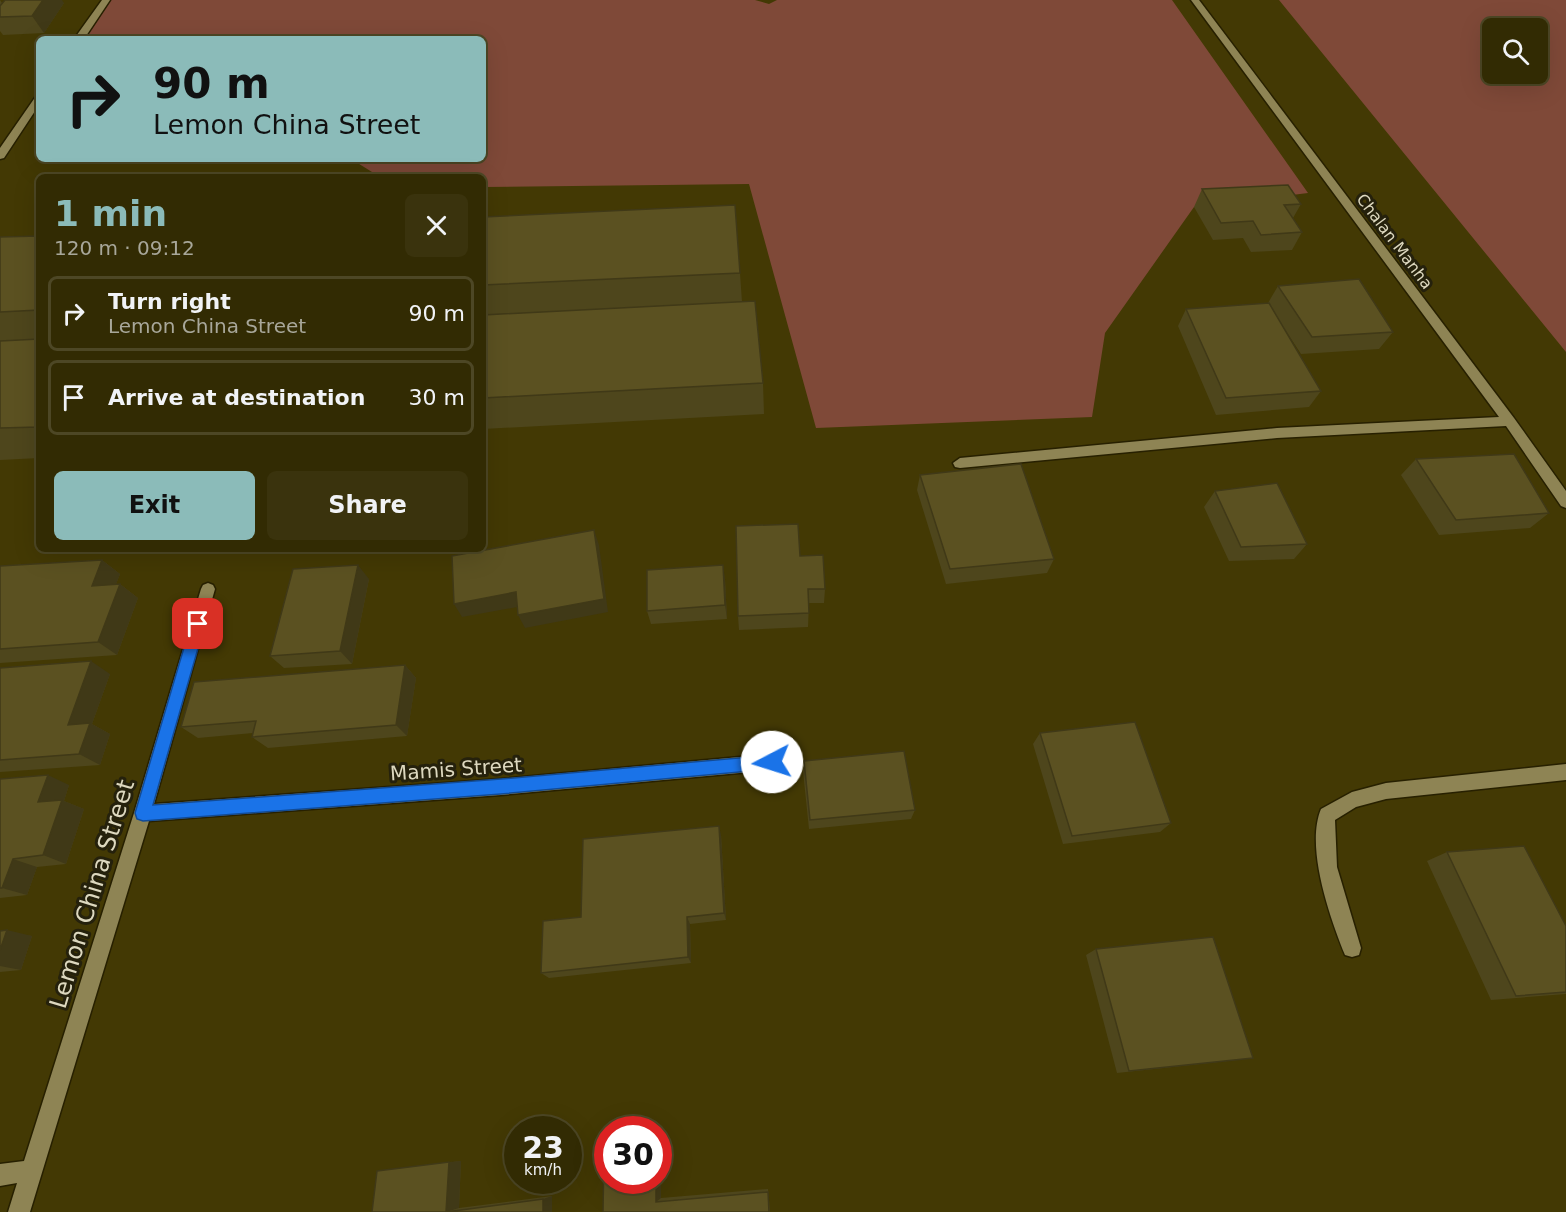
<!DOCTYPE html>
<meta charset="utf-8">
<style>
:root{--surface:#322b03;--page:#3a330d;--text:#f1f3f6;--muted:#a8a79a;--line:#4d4725;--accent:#8bbbb9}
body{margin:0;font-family:"DejaVu Sans",sans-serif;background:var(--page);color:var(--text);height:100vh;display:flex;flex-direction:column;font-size:22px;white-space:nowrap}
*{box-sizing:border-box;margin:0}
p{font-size:20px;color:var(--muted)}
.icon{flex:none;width:33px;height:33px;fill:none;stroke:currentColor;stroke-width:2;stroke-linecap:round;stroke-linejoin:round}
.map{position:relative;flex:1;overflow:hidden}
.sheet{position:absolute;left:36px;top:174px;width:450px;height:378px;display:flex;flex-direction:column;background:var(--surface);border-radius:9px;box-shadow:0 6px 24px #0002,0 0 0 2px var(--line)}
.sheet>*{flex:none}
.guide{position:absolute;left:36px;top:36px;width:450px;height:126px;border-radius:9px;box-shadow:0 6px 24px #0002,0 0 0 2px var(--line);background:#8bbbb9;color:#111;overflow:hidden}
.controls{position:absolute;left:1482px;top:18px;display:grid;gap:12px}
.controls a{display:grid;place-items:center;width:66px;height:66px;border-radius:9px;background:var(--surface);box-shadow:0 6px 24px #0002,0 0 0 2px var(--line);font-size:30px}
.speed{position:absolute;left:504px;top:1116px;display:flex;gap:12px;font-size:30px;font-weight:700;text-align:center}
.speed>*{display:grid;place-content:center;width:78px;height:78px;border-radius:50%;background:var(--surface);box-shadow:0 6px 24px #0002,0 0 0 2px var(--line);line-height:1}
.speed small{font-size:15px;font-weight:400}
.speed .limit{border:9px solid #d22;background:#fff;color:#111}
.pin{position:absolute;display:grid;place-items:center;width:51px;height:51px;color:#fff;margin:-26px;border-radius:12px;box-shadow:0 3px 9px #0006}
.me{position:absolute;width:66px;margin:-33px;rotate:265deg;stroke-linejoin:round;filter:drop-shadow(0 0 4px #0008)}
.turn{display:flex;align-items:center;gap:21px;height:126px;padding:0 18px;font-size:27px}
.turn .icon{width:78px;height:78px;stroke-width:2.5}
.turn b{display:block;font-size:42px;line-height:51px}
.round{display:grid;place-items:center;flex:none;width:63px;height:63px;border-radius:9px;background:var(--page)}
.summary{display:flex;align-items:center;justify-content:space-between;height:102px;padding:0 18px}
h1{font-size:36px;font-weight:700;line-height:45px;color:var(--accent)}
.primary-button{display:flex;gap:12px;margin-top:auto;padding:12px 18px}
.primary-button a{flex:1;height:69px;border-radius:9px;background:var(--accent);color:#111;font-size:24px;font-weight:700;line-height:69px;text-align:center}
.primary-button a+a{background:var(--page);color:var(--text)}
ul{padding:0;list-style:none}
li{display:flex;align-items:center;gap:18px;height:75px;margin:0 12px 9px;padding:0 6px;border:3px solid var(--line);border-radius:9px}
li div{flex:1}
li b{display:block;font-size:22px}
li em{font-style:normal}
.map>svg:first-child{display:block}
.green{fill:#7f4938;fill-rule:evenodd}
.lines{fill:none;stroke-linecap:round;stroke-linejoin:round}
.street-casing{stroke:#272000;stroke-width:3}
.street{fill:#8e8454;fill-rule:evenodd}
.wall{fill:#4e461c}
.shaded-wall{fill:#403917}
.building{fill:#5b5121;stroke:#403917;stroke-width:1.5}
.route{fill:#1a73e8;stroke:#114b97;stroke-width:1.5}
.labels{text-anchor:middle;stroke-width:6;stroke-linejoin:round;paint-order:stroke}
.far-street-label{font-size:16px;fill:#ddd8bf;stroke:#25210c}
.street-label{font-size:20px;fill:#ddd8bf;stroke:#25210c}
.near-street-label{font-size:24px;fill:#ddd8bf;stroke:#25210c}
</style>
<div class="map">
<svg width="1566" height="1212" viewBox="0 0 1566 1212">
<rect width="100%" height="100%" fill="#433904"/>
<path class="green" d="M106,0H755L769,4L777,0H1172L1308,193L1194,207L1105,333L1092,417L816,428L749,184L483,187V177H380L356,162V159H483V39H79Z
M1279,0H1566V352ZM1492,28H1538V74H1492Z"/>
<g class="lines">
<g class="street-casing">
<path id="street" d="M102,0H110L84,39H74Z
M1191,0H1199L1514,418L1566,491V508L1561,506L1506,426L1277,438L960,468L955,467L953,463L960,458L1277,428L1499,417Z
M39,95V105L4,158L0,159V148L36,96Z
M208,583L213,585L215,589L154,804L501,779L772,754L778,756L780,762L778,768L772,770L501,795L149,821L30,1212H8L17,1183L0,1186V1164L24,1161L134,813L201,589L203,585Z
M1566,764V780L1386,799L1356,807L1335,820L1337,867L1361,948L1359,955L1352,957L1345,955C1330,918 1305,847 1321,809L1352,792L1386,783Z"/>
</g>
<use href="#street" class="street"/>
</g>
<path class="wall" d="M0,0L2,3H64L44,33L3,35L0,31Z
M1202,189L1301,204L1293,218L1302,232L1292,250L1251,252L1243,238L1213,240L1194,207Z
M483,217L740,273L742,302L763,383L764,414L483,429Z
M39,236V458L0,460V237Z
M1278,286L1393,332L1379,349L1301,354L1284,328L1321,391L1309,407L1216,415L1178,326L1186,309L1268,303Z
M1416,459L1549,513L1530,528L1439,535L1401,475Z
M920,475L1054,559L1047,573L946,584L917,490Z
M1215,491L1307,544L1294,559L1229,561L1204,507Z
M800,556L825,589L824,603H809L808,627L739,630L738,616Z
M102,560L120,574L116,584H120L138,598L117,655L0,663V566Z
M369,579L352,664L284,668L270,656Z
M725,579L727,619L651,624L647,611Z
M405,665L416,678L407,736L268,748L252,737L253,733L198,738L181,727Z
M0,668L110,674L92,724L110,734L100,765L0,772Z
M1040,733L1171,823L1160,832L1063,844L1033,744Z
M804,761L915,810L911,819L809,829L803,771Z
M0,779L69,785L64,801L84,809L66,864L37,867L27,895L0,898Z
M721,835L726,920L690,924L691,963L549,978L541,973L581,917Z
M1447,852L1566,926V994L1491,1000L1427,861Z
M0,931L32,936L21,970L0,972Z
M1096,949L1237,1060L1117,1073L1086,955Z
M661,1146V1198L768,1189L770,1212H603L658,1180V1147Z
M461,1161L459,1208L552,1196V1212H372L377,1171Z"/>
<path class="shaded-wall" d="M43,0H62L64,3L44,33L32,16Z
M594,530L599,545L608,612L525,628L518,615Z
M102,560L120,574L110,600L92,586Z
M358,565L369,579L352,664L340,651Z
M723,565L725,579L727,619L725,605Z
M120,584L138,598L117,655L98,642Z
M516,592L523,606L462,617L454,604Z
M91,661L110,674L92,724L110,734L100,765L79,754L68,725Z
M405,665L416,678L407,736L396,725Z
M48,775L69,785L64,801L84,809L66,864L43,855L38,802Z
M719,826L721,835L726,920L724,913Z
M13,859L37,867L27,895L2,888Z
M687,917L690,924L691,963L688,957Z
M7,930L32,936L21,970L0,966V950Z
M661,1146V1198L656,1202V1180H658V1147Z
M461,1161L459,1208L446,1212L449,1162Z
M552,1196V1212H543V1199Z"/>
<path class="building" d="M5,0H43L32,16L0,17V6Z
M1288,185L1301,204L1284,205L1302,232L1261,235L1253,221L1221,223L1202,189Z
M735,205L740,273L483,285V217Z
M39,236V310L0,312V237Z
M1359,279L1393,332L1312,337L1278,286Z
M755,301L763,383L483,398V315Z
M1269,303L1321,391L1226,398L1186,309Z
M39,339V427L0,428V341Z
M1514,454L1549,513L1456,520L1416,459Z
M1021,464L1054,559L950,569L920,475Z
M1277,483L1307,544L1241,547L1215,491Z
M798,524L800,556L823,555L825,589H808L809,613L738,616L736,526Z
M594,530L604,599L518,615L516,592L454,604L452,556Z
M102,560L92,586L120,584L98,642L0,649V566Z
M358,565L340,651L270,656L293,569Z
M723,565L725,605L647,611V570Z
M91,661L68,725L90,723L79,754L0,760V668Z
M405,665L396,725L252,737L256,721L181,727L194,682Z
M1135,722L1171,823L1072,836L1040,733Z
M904,751L915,810L810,820L804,761Z
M48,775L38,802L62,800L43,855L13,859L2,888H0V779Z
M719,826L724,913L687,917L688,957L541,973L543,921L581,917L583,839Z
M1524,846L1566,926V992L1516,996L1447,852Z
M7,930L0,950V931Z
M1213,937L1253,1058L1129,1071L1096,949Z
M604,1152H608V1180H656V1202L768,1192L769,1212H603Z
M449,1162L446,1212L543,1199V1212H372L377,1171Z"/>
<path class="route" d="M198,618L203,620L205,624L153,805L501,779L772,755L777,757L779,762L777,767L772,769L501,794L143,821L137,819L135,813L191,624L193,620Z"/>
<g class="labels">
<g class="far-street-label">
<text transform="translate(1395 241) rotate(53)" y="6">Chalan Manha</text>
</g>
<g class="street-label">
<text transform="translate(456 769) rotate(-4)" y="7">Mamis Street</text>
</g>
<g class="near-street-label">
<text transform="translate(92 894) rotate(-73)" y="8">Lemon China Street</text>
</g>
</g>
</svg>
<div class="controls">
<a><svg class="icon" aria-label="search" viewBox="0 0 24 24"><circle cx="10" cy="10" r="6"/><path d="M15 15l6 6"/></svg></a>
</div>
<div class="speed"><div>23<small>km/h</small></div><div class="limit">30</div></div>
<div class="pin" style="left:198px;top:624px;background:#d93025"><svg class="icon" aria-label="arrive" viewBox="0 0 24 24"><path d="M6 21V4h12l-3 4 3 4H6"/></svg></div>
<svg class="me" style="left:772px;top:762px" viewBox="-20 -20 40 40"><circle r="19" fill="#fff"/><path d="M0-13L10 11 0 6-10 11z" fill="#1a73e8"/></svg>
<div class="guide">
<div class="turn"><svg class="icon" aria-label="right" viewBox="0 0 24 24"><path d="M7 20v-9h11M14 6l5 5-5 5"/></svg><div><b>90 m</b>Lemon China Street</div></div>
</div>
<section class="sheet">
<div class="summary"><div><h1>1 min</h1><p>120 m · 09:12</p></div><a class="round"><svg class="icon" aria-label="close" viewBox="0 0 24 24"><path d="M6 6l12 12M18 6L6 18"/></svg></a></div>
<ul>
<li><svg class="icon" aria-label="right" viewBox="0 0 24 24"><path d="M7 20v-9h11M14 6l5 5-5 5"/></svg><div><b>Turn right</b><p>Lemon China Street</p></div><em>90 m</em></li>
<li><svg class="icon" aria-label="arrive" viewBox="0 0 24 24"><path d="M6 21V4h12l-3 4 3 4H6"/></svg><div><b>Arrive at destination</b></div><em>30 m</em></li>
</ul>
<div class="primary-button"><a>Exit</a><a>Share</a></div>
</section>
</div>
